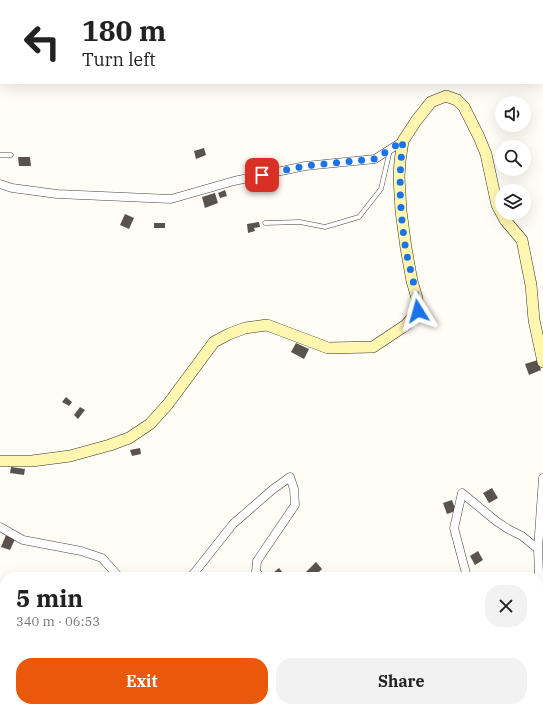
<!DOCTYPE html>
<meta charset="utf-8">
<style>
:root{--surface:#fff;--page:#f2f2f2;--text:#222;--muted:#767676;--accent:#ea580c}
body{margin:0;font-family:"IBM Plex Serif",serif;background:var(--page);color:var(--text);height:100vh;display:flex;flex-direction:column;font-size:15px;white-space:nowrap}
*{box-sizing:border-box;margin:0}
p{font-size:13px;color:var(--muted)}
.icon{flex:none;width:22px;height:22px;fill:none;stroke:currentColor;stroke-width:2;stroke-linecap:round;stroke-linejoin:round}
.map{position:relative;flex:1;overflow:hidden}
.details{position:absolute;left:0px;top:572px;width:543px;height:140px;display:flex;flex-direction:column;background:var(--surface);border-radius:16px 16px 0 0;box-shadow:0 4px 16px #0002}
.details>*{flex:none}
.banner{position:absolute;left:0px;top:0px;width:543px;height:84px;box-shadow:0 4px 16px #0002;background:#fff;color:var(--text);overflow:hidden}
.tools{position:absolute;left:495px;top:96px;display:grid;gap:8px}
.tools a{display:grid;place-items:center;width:36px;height:36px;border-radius:50%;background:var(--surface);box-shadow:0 4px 16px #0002;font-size:20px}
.pin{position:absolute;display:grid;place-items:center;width:34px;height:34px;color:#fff;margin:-17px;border-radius:8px;box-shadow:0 2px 6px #0006}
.me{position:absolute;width:44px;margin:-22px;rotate:352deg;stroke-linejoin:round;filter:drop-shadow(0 0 3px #0008)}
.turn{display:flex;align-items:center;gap:14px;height:84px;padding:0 16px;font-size:18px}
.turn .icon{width:52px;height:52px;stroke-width:2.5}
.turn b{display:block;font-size:28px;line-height:34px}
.round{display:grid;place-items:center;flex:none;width:42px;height:42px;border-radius:16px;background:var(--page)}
.overview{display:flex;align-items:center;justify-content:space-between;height:68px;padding:0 16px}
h1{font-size:24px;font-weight:700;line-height:30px}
.primary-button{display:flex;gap:8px;margin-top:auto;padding:8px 16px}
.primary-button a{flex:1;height:46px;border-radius:16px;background:var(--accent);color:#fff;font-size:16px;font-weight:700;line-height:46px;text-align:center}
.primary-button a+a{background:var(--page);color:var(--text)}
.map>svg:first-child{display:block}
.building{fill:#5a524d}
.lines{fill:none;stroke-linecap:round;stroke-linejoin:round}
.lane-casing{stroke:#444;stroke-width:5}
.street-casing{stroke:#444;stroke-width:9}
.secondary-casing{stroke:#333;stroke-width:12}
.lane{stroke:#fff;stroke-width:4}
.street{stroke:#fff;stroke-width:8}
.secondary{stroke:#fff6b0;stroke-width:11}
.route{stroke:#1a73e8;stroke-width:7;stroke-dasharray:0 12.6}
</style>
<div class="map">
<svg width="543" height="712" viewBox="0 0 543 712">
<rect width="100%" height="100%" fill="#fffdf5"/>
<path class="building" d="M204,148L206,155L196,159L194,151Z
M18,157H30L31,166H19Z
M225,190L227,196L220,198L218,193Z
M215,193L218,203L205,208L202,197Z
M513,213H523V214L516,218Z
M125,214L134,218L129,229L120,225Z
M259,222L260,227L254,228L255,231L248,233L247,224Z
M154,223H165V228H154Z
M296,343L309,349L304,359L291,352Z
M538,360L541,370L529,375L525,364Z
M66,397L72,402L69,406L62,402Z
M80,407L85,410L78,419L74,415Z
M140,448L141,454L132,456L130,450Z
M11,467L25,469L24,475L10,473Z
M492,488L498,498L489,503L483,493Z
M452,500L456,511L447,514L443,503Z
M6,535L15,539L10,550L1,547Z
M478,551L483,560L475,565L470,556Z
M316,562L322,569L314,577H309L305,573Z
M279,568L286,577H276L273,573Z"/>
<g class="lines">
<g class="lane-casing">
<path id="lane" d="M0,155H11
M265,223L300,222L325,227L359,217L381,189L390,150"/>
</g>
<g class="street-casing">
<path id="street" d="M0,184L12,188L57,194L171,199L234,181L305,166L375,159L403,141
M0,527L23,540L81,551L102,558L119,577
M191,577L233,524L272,490L290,477L294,489L295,505L257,561L256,572L261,577
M467,577L454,528L462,493L496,521L508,529L522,536L538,549
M538,615L540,598L538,549L543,478
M538,638L540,659L539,676L541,712
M302,707L305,712
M346,707L348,712
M370,707L372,712
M125,712L127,707
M243,712L245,707"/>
</g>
<g class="secondary-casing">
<path id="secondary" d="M0,461H32L70,456L110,445L129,438L150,424L168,404L214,342L229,334L245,328L267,325L328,348L373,347L406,325L418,311L417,298L412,281L406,248L401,211L399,177L400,161L403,141L416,121L431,102L446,96L457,100L464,107L479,137L486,154L497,205L505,220L522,240L531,285L534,320L543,362"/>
</g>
<use href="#lane" class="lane"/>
<use href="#street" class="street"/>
<use href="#secondary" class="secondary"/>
</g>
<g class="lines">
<path class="route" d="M262,175L305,166L375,159L403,141C398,178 400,214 406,251C410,270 417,291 418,311"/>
</g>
</svg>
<div class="tools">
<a><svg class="icon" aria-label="sound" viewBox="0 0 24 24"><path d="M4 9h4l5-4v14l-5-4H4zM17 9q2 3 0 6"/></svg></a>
<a><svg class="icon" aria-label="search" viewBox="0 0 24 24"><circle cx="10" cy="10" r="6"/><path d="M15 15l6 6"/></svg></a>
<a><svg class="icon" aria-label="layers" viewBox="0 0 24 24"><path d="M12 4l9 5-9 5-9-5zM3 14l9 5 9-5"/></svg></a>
</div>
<div class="pin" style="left:262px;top:175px;background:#d93025"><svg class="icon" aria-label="arrive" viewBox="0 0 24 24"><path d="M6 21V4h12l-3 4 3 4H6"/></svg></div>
<svg class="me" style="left:418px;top:311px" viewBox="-20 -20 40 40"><path d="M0-17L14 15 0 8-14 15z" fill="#1a73e8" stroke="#fff" stroke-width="4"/></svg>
<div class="banner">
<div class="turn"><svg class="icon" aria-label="left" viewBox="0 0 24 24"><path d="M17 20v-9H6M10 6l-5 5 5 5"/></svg><div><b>180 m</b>Turn left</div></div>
</div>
<section class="details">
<div class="overview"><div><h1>5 min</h1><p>340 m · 06:53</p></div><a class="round"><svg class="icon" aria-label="close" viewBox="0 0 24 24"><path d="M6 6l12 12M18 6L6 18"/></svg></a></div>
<div class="primary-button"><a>Exit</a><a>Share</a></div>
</section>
</div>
